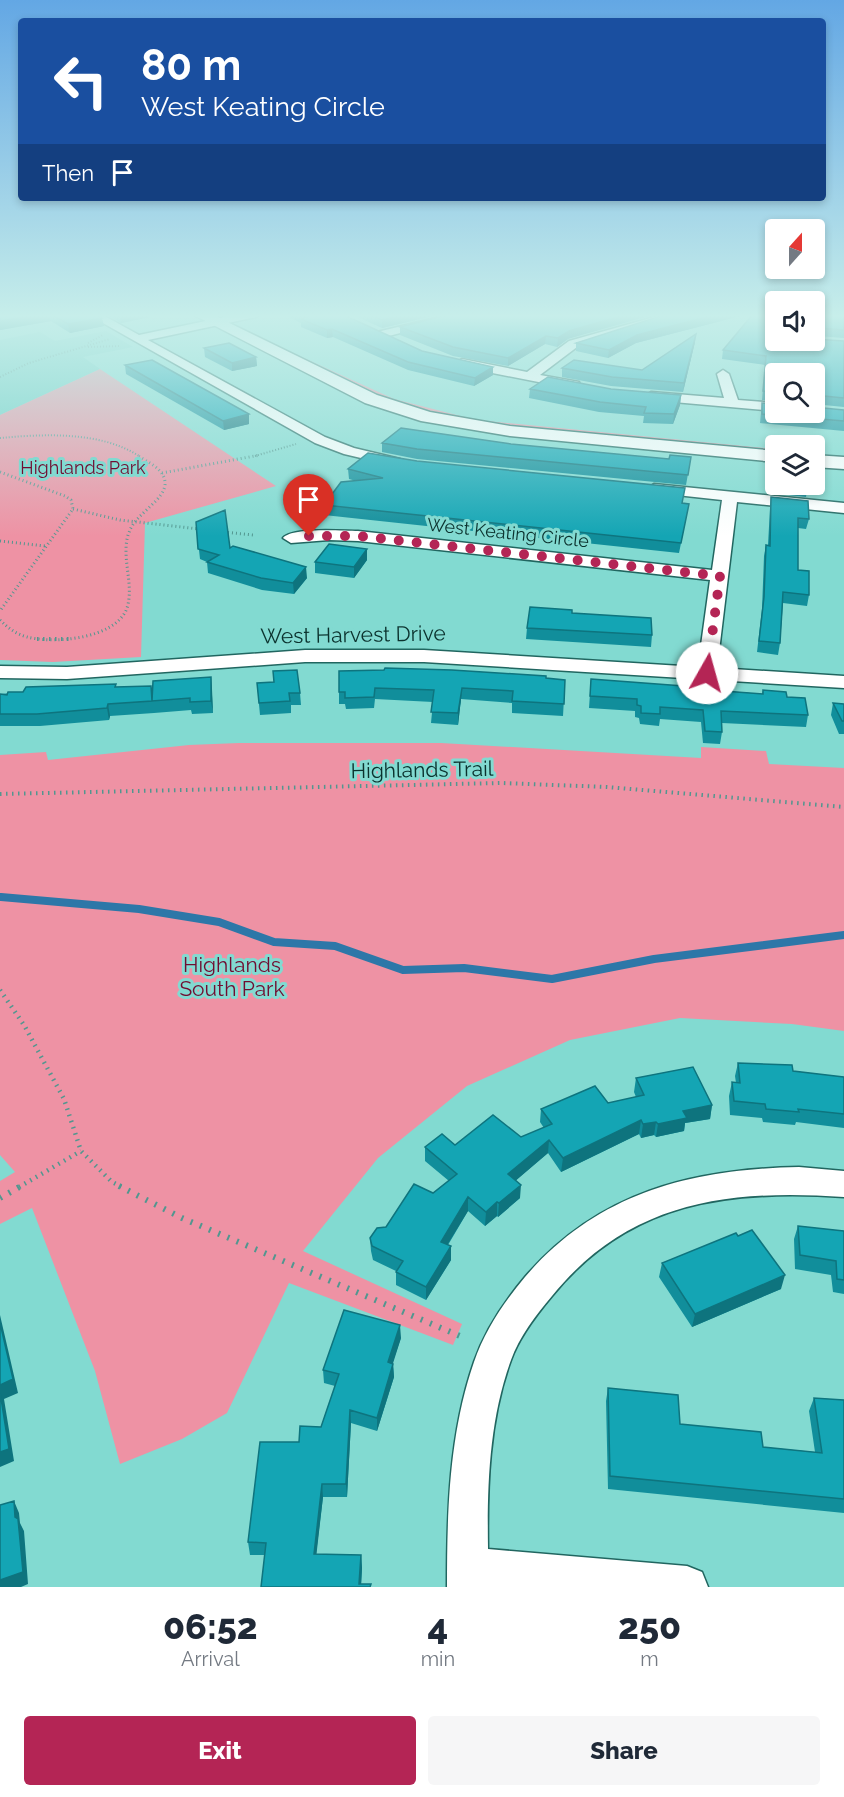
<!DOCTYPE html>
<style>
:root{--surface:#fff;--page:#f6f6f7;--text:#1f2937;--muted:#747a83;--accent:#b42555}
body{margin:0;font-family:Raleway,sans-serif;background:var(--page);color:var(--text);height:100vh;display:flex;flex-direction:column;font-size:22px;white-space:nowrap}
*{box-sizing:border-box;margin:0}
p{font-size:20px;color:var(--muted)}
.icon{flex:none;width:33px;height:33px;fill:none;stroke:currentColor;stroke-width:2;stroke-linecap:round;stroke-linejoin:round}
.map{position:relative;height:1587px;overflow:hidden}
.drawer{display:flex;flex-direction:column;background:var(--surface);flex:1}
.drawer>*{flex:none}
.banner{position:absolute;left:18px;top:18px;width:808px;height:183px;border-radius:6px;box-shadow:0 3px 9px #0003;background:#1a4fa0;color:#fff;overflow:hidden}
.needle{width:39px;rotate:21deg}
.buttons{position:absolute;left:765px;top:219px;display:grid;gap:12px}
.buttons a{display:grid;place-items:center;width:60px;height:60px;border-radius:6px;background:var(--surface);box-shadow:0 3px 9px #0003;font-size:30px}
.pin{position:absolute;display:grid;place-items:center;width:51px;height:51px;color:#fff;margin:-62px -26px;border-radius:50% 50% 50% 0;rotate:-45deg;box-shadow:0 0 6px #0007}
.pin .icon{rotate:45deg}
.me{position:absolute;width:66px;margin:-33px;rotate:7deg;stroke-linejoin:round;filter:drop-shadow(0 0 4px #0008)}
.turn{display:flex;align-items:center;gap:21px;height:126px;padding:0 24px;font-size:27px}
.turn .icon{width:78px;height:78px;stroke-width:2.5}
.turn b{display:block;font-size:42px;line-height:51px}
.then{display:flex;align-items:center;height:57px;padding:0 24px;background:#0003;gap:12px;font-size:22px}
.eta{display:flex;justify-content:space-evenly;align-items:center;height:102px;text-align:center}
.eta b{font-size:36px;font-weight:800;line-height:42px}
.button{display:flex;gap:12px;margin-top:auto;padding:12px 24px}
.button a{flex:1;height:69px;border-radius:6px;background:var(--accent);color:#fff;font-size:24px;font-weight:800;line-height:69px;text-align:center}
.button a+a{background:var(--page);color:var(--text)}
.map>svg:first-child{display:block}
.built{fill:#6ccec5}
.green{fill:#ee92a4}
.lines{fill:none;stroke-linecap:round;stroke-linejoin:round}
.stream{stroke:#2d77a8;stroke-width:8}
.minor-casing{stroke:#216660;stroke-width:3}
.major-casing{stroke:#216660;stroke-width:3}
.path-far4{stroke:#52968f;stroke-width:2;stroke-dasharray:1 2;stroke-linecap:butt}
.path-far3{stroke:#52968f;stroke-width:3;stroke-dasharray:1 3;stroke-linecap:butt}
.path-far2{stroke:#52968f;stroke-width:4;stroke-dasharray:1.5 4.5;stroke-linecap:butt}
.path-far1{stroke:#52968f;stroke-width:4.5;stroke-dasharray:1.5 5;stroke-linecap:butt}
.path{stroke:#52968f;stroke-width:6;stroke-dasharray:2 8;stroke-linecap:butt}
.minor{fill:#fff;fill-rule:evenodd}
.major{fill:#fff;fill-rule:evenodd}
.wall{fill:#118e9b}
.shaded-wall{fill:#0e747e}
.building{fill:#14a5b4;stroke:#0e747e;stroke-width:1.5}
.route{stroke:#b42555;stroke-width:10;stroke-dasharray:0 18}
.labels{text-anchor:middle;stroke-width:6;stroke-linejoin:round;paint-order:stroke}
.far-park-label{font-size:18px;fill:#710c30;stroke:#82dad1}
.far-street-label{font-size:18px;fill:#0b322e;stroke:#82dad1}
.street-label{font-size:21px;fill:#0b322e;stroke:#82dad1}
.park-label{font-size:21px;fill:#710c30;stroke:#82dad1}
</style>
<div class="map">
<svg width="844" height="1587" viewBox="0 0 844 1587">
<rect width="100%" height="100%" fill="#82dad1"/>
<path class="built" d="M106,331L133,347L83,357L100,369L0,415V340L40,332L55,341Z"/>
<path class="green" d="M295,354L394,399L476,420L775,449V452L474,423L392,403L291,355Z
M100,369L276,486L145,523L141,657L53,662L0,660V415Z
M239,743H441L701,758V747L766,751L769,764L844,768V1031L792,1024L680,1018L570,1040L467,1086L378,1158L303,1251L462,1324L453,1345L289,1283L227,1413L182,1439L120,1464L95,1371L32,1208L0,1224V1181L15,1172L0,1155V755L46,752L48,760L189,745Z"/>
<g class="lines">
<path class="stream" d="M1,897L139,909L219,922L274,942L335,946L403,970L464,968L552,979L654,959L844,935"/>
<g class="minor-casing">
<path id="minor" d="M87,314H101L139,335L239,314H261L256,317L148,340L325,437L354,448L400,459L402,462L395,466L344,454L315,443Z
M452,314H473L381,338L375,334L377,332Z
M665,314H684L577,347L540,375L579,382L580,385L579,388L574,389L462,367L456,363L462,359L527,372L569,341Z
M723,370L729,374L738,400L776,403V411L651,400L644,396L651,392L724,398L717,374Z
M654,484L844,503V513L737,502L717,668L844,676V688L424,662H305L67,679L0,678V666L67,667L305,650H424L698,667L710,580L358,541L329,540L291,543L283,538C292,527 343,531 358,531L712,570L722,500L649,492L646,489Z
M799,1167L844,1171V1197C729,1189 629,1201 552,1296C536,1315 519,1337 511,1360C489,1420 487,1487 488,1549L687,1566L702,1572L708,1587H447C447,1512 449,1434 474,1362C485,1330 504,1302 525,1277C598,1192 692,1169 799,1167Z"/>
</g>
<g class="major-casing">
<path id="major" d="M192,314H211L377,395L430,412L510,426L776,451V462L510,436L421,421L365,403Z
M814,455L844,457V469L814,467Z"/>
</g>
<path class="path-far4" d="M88,343L103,335
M88,347L120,346
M0,377L29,363L110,339
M0,438C45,434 100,431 139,456
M255,456L296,444"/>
<path class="path-far3" d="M0,472L65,496L71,500L73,509L0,611
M162,473L260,455
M73,509L120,520L199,529
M224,532L253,535
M0,541L45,546
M0,620C8,628 16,634 27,637C54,644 116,639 127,608C135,583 119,554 130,530C136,514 166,499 165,483C165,469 147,462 137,455"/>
<path class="path-far2" d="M37,639H70
M0,794L501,783L607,787L844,807"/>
<path class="path-far1" d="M0,990L24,1025L64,1099L81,1151L112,1182L122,1187
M19,1187L81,1151"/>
<path class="path" d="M119,1186L182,1218L460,1336
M0,1198L21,1186"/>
<use href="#minor" class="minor"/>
<use href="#major" class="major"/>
</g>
<path class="wall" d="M0,314H96L104,326L70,333L51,321L0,330Z
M106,314H149L150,317L121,323Z
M283,314H342L422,351L493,367V375L474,386L408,370L333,337L327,338L301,327V323Z
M351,314H441L382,328Z
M451,314L568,339L557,347L545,344L508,366L453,356L400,335V327Z
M667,314H748L636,343L608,358L576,351V343Z
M814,314H844V338L817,336Z
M776,340L844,341V407L814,404V374H776V401L762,400L765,365L722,359L723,350Z
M695,342L683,392L611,386L562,377V368L642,370Z
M204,348L256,357L257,366L232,371L205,357Z
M125,365L249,414V424L224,430L126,374Z
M530,389H611L681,395L680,405L673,424L643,423L644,416L599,412L529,398Z
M762,403L844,410V431L760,423Z
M382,443L511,444L669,459L691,457L686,485L417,459L382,452Z
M417,461L689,504L679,553L324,515V505L356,481L349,479L348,469Z
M773,468H776V484H808L806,497L770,493L771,478Z
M771,497L809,519L806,529L798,528V570L809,595L807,606L783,603L780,643L778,655L757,652L762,609L764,556L766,545H768L770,508Z
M196,522L230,548L307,578L294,594L262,590L208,573L207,562L200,559Z
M367,560L354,578L315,573V562Z
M572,613L652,635L651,647L526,639L527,628Z
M452,670L565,680L563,716L512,713V703L461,699L458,725L431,723L433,702L375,699L374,708L346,709L345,704H339V692Z
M211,677L213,713L192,714L191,710L154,713V712V713L110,716L109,720L40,726H0V694L116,684V687L152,695Z
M591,679L762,694L763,690L787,697L808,715L806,727L722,723V732L720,744L703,743L701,722L660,719L659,726L640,724L639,718L635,717V711L589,708Z
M257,683L300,693L301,705H291V713L260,715Z
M833,703L844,704V734H839L831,715Z
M738,1063L793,1071L844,1077V1128L796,1122L795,1125L763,1122L762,1118L730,1115L729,1096L732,1082L736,1083L735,1076Z
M636,1078L712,1105L710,1119L685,1123L684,1131L656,1137L654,1135L641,1138L639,1134L561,1172L548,1153L516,1180L520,1198L498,1217L497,1216L485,1226L468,1211L448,1245L451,1246V1260L426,1300L396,1285V1271L373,1260L371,1251L370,1238L433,1193L449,1181L425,1161V1147L455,1145L521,1137L544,1128L540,1122L541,1109L608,1103L636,1097L634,1092Z
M798,1226L844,1231V1294L833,1292L831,1275L795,1269L794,1239Z
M738,1236L781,1289L692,1327L659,1277L662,1263Z
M401,1338L392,1364H393L394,1377L377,1431L351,1423L347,1497H323L316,1554L361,1555L362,1568L361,1584L265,1555H250L248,1542L299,1442L321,1427L335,1386L324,1383L323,1370Z
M608,1388L680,1424L763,1447L815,1452L809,1411L814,1398L844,1400V1513L608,1489L606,1401Z"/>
<path class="shaded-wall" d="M42,314H49L51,321L0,330V321Z
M120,314H149L150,317L121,323Z
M406,314H441L382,328V320Z
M628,314H656L568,339L557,347L558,338L569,331Z
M718,314H748L636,343L608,358L609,350L637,335Z
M102,318L104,326L70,333L68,324Z
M819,328L817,336L814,337V329Z
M332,329L333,337L327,338V330Z
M696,334L695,342L683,392L684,383Z
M546,336L545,344L508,366V358Z
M256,357L257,366L232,371V363Z
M493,367V375L474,386L475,378Z
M681,395L680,405L673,424L674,414Z
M249,414V424L224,430L223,421Z
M367,549V560L354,578V567Z
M306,567L307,578L294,594L293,583Z
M211,677L212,689L213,713L211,701Z
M462,688L461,699L458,725V713Z
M108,704L110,716L109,720L107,708Z
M712,1105L710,1119L685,1123L684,1131L656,1137L658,1124L683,1111Z
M641,1120L639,1134L561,1172L563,1158Z
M656,1122L654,1135L641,1138L643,1124Z
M549,1140L548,1153L507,1188L508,1174Z
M521,1185L520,1198L498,1217L499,1203Z
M468,1197V1211L441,1255V1242Z
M497,1202V1216L485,1226L486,1212Z
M451,1246V1260L426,1300V1287Z
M785,1275L781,1289L692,1327L695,1314Z
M0,1315L18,1393L4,1399L14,1461L0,1467Z
M400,1325L401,1338L389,1376L388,1362Z
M393,1364L394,1377L377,1431V1418Z
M350,1410L351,1423L347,1497L346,1484Z
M322,1484L323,1497L315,1567L314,1554Z
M14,1501L19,1513L20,1523L24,1531L28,1584L21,1587H0V1580L15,1517Z
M361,1555L362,1568L361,1587H359Z"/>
<path class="building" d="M0,314H42L0,321Z
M51,314H96L102,318L68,324Z
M300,314H342L422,351L493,367L475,378L408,362L332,329L327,330L301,319L307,317Z
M369,314H406L382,320Z
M451,314H628L569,331L558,338L546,336L508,358L453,347L400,327Z
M667,314H718L637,335L609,350L576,343Z
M753,314H776V340H814V339L844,341V398L814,395V374H776V392L763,391L766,356L723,350Z
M814,314H844V330L819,328L814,329Z
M696,334L684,383L612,377L562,368L574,360L642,370Z
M229,343L256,357L232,363L204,348Z
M152,360L249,414L223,421L125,365Z
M548,377L611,389L681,395L674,414L644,413L646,407L600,402L530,389Z
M762,403L776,404V412H814V407L844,410V421L762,414Z
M401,428L511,444L669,459L670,455L691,457L688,475L417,449L382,443Z
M368,453L417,461L685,488L682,503L689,504L681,543L324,505L341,482L383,478L348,469Z
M773,468H776V484L772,483Z
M784,484H808V487Z
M771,497L808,501L809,519L798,518V570L809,571V595L783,592L780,643L759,641L764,597L766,545L770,546Z
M225,510L230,548L233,546L306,567L293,583L261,578L207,562L219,555L198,549L196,522Z
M329,544L367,549L354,567L315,562Z
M530,607L572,610V613L651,618L652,635L527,628Z
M385,668L452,670L546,676V678L565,680L564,704L512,701L513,691L462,688L458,713L431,712L434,690L375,688L374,697L345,698V692H339V671L384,670Z
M297,670L300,693H289L290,701L259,703L257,683L274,682L273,671Z
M211,677V701L190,702V698L152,701L153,681Z
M591,679L723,689V691L763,694V690L786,692L787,697L805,698L808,715L721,711L722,732L705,731L703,710L660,707V714L641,713V706L637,705V699L590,696Z
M116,684L115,687L151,686L152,701L108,704L107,708L37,714H0V694L7,695L8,692H23L26,687Z
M833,703L844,704V721H842Z
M738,1063L792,1065L793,1071L844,1077V1114L798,1109L799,1112L766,1109L765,1104L734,1101L732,1082L740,1083Z
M693,1067L712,1105L683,1111L687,1118L658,1124L656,1122L643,1124L641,1120L563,1158L549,1140L508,1174L521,1185L499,1203L497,1202L486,1212L468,1197L441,1242L451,1246L426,1287L396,1272L403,1261L372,1246L370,1238L377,1228L386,1227L414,1184L433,1193L457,1174L425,1147L442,1134L455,1145L493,1115L521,1137L552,1124L541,1109L595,1086L608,1103L644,1095L636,1078Z
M798,1226L844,1231V1280L837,1279L836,1261L800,1255Z
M752,1230L785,1275L695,1314L662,1263L736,1233L738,1236Z
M344,1310L400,1325L388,1362L393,1364L377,1418L350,1410L346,1484H322L314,1554L361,1555L359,1584H371L370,1587H261L266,1543L248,1542L260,1442H299L300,1426L321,1427L339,1374L323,1370Z
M0,1323L13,1379L0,1385Z
M608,1388L678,1395L680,1424L761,1432L763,1447L822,1453L814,1398L844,1400V1499L610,1476Z
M0,1392L9,1449L0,1452Z
M14,1501L15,1517L18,1519L23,1572L0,1580V1505Z"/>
<linearGradient id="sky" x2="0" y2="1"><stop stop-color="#63a7e4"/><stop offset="0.59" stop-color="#c7eeea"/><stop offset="1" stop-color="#c7eeea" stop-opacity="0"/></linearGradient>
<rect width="844" height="536" fill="url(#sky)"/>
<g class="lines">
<path class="route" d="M309,536H358L720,576L707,673"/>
</g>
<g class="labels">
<g class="far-park-label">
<text x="83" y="474">Highlands Park</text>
</g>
<g class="far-street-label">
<text transform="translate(508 533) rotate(6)" y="6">West Keating Circle</text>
</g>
<g class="street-label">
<text transform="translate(353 635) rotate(-1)" y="7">West Harvest Drive</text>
<text transform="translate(422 770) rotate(-1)" y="7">Highlands Trail</text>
</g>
<g class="park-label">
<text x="232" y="972">Highlands<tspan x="232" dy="24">South Park</tspan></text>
</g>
</g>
</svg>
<div class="buttons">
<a><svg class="needle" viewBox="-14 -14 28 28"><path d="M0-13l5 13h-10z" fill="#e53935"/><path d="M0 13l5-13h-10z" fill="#747a83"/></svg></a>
<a><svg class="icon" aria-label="sound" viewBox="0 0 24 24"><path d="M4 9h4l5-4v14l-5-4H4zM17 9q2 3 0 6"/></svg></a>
<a><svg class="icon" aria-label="search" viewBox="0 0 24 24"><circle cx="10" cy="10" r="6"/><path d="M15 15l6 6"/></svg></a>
<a><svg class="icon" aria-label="layers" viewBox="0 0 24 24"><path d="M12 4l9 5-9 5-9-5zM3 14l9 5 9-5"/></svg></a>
</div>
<div class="pin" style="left:309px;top:536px;background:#d93025"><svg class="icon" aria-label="arrive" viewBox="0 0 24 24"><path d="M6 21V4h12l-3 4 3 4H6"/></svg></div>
<svg class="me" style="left:707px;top:673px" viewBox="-20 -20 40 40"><circle r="19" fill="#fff"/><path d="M0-13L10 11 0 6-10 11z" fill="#b42555"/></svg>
<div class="banner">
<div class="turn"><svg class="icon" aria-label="left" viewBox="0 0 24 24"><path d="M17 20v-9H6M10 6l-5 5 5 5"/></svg><div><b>80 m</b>West Keating Circle</div></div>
<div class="then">Then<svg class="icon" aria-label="arrive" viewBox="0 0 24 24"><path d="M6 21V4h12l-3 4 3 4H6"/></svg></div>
</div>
</div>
<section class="drawer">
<div class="eta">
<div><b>06:52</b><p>Arrival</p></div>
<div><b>4</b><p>min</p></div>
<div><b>250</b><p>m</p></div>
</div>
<div class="button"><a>Exit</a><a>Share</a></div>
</section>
